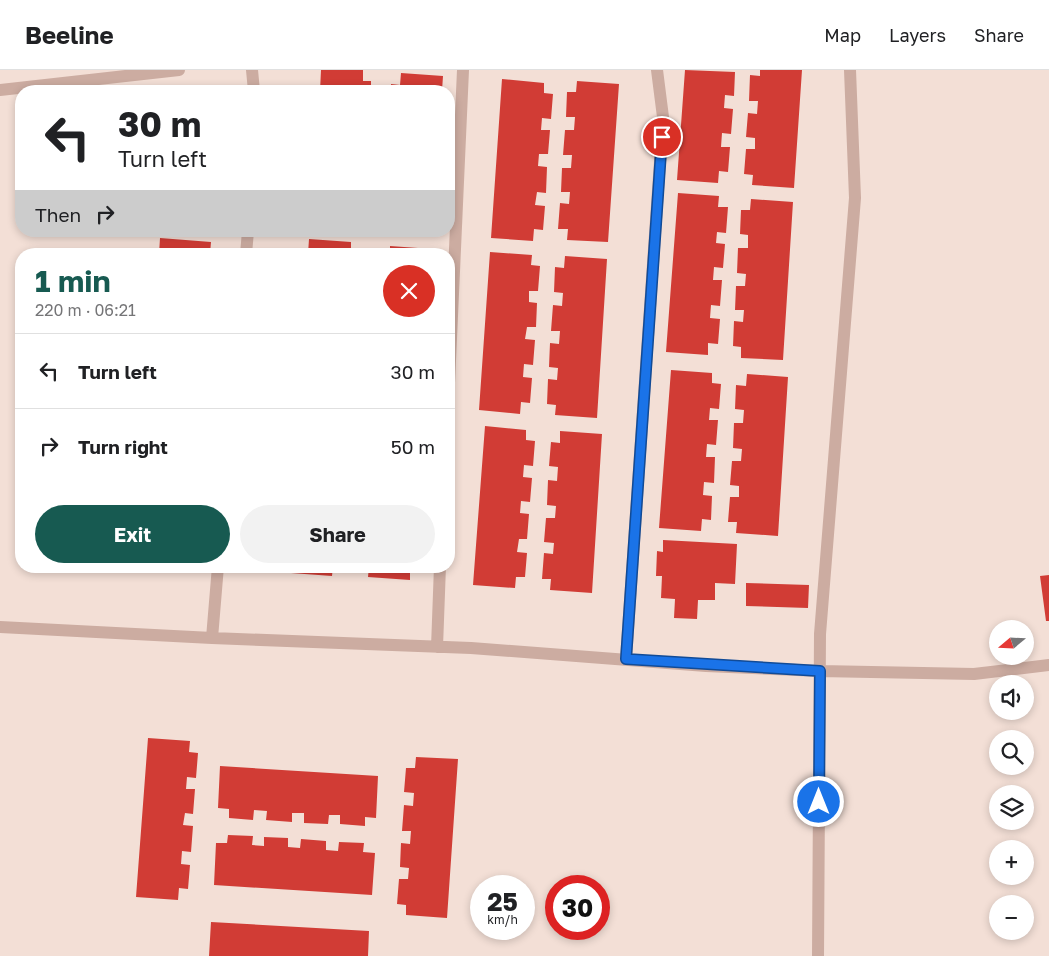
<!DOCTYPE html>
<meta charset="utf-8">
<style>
:root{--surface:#fff;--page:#f2f2f2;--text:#202124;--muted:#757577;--line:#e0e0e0;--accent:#175a51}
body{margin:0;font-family:"Golos Text",sans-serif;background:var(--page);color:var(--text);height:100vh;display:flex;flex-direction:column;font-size:19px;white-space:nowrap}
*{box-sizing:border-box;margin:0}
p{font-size:16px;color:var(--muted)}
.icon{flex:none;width:28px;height:28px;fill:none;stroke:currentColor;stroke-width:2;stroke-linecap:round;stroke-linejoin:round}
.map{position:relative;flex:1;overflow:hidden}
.panel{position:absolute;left:15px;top:178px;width:440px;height:325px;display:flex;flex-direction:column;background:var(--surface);border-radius:20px;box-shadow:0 2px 8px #0003}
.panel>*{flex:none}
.banner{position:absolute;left:15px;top:15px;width:440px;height:152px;border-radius:20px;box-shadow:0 2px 8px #0003;background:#fff;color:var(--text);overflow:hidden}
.needle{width:32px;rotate:251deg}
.fabs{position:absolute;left:989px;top:550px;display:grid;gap:10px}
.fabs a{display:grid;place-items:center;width:45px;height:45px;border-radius:50%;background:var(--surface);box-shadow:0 2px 8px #0003;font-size:25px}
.speed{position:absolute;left:470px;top:805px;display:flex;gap:10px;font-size:25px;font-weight:700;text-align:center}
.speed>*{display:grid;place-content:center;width:65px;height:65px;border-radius:50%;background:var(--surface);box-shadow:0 2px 8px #0003;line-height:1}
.speed small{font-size:12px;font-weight:400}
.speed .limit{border:8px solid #d22;background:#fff;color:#111}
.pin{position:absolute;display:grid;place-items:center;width:42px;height:42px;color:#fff;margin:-21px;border:2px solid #fff;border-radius:50%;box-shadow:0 1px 5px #0007}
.me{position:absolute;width:55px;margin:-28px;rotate:0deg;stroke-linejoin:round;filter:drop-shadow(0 0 4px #0008)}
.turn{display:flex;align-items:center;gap:18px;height:105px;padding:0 20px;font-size:22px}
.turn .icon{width:65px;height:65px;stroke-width:2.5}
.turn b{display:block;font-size:35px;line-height:42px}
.then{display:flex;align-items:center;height:48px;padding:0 20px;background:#0003;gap:10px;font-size:19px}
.round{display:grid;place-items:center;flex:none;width:52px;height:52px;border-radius:26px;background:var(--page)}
.summary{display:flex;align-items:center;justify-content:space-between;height:85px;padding:0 20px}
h1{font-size:30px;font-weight:700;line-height:38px;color:var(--accent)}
.cta{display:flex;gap:10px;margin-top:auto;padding:10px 20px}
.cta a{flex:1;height:58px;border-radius:30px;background:var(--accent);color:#fff;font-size:20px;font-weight:700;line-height:58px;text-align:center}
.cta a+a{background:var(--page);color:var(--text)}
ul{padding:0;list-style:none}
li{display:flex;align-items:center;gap:15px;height:75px;padding:0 20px;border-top:1px solid var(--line)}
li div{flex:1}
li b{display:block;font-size:19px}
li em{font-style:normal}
header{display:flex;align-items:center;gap:30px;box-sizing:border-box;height:70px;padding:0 25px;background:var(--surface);border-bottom:1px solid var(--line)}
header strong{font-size:24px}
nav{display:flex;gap:28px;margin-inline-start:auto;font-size:18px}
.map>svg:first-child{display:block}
.building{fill:#d13c35}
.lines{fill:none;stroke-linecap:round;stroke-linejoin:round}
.street{stroke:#ccaca1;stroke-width:12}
.route-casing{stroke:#114b97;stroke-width:12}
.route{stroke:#1a73e8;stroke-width:9}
</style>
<header>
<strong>Beeline</strong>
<nav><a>Map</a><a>Layers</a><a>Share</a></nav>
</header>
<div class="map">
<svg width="1049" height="886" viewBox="0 0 1049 886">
<rect width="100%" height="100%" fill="#f3dfd6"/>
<path class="building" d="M321,0H363V11H371V21H320Z
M685,0L735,2L734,26L725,25L724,38L733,39L731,64L722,63L721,77H730L728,102L719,101L718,113L677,110Z
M760,0H802L794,118L752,115L753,105L744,104L746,79H755V68L746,67L748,43L757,44L758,31H749L750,5L760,6Z
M401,3L443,6L442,21H391V14L400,15Z
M502,9L544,13V23L553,24L551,49L542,48L541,60H550L548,84H539L538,96L547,97L546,123L537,122L535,135L545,136L543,160L534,159L533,171L491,168Z
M577,11L619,14L608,172L567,170L568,159H558L560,133L569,134L570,122H561L562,98H571L572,85H563L565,60H574L575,47H566L567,22H576Z
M678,123L719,126L718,137H728L726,163L717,162L716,173L725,174L723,198L714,197L713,210H722L720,236L711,235L710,248L720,249L718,274L708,273V285L666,282Z
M751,129L793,132L783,290L741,288V277L733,276L734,251L743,252L744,240H735L736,216H745L746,204L737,203L738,178H748V165L740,164L741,140H750Z
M399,161H433V165Z
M160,168L211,172L210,184H159Z
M309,169L351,172V184H308Z
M390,176L432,179L431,184H390Z
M490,182L532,185L531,195L540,196L538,221H529V232L537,233L536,257H527L525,269L535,270L533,295L524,294L523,307L532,308L530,333L521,332L520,344L479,340Z
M565,186L607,189L597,348L555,345L556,335L547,334L548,309L557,310L558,298L549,297L550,273L559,274L560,261H551L553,235L562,236L563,223L554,222L555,197L564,198Z
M671,300L712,303V313L721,314L719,339L710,338L709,350H718L716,375L707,374L706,387H715L714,413L704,412L703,425L712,426L711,450L702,449L701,461L659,458Z
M747,304L788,307L778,466L736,463L737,452H728L730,427H739V416L730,415L732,391H741L742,379L733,378L734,353H743L744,340L735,339L736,315L746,316Z
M485,356L526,360V370L535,371L533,396L524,395L523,407L532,408L530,432L521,431L520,443L529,444L527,469H519L517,482L527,483L525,507H516L515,518L473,515Z
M560,361L602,364L592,523L550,520L551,509H542L544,483L553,484L554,473L544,472L546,448H555L556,436L547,435L548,410L557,411L558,397L549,396L551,372L560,373Z
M663,470L737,474L735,514L715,513V530H698L697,549L674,548L675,529L661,528L662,506H656L657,481L663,482Z
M291,496H333L332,506L291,503Z
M369,496H410V510L368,507Z
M1049,505V551H1046L1040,506Z
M746,513L809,515L808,538L746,536Z
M148,668L190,671L189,682L198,683L196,708L187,707L186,719H195L193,744L185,743L183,755L193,756L191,782L182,781L181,794L190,795L188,819L179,818L178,830L136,827Z
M416,687L458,689L447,848L406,845V835L397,834L399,809H408L409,798L400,797L401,773L410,774L411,761H402L404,735L413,736L414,723L404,722L406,698H415Z
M220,696L378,706L376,748L365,747V756L340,754V745H329L328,754L304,753V743H292V752L266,750L267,741L254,740L253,750L229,748V739L218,738Z
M228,765L253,766L252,775L264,776V767L288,768V777L300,778L301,769L326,771V780L338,781L339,772L364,773L363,782L375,783L372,825L214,815L216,773H227Z
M211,852L369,861L368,886H209Z"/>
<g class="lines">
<path class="street" d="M252,0L254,21
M0,20L179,0
M246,184L248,161
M449,313L463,0
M0,557L212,568L218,496
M212,568L471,578L706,596L820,601L974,604L1049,595
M437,577L440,496
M626,589L663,47L657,0
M818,886L820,564L855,128L850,0"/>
</g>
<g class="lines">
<g class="route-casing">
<path id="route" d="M662,67L626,589L820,601L819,732"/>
</g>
<use href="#route" class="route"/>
</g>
</svg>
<div class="fabs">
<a><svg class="needle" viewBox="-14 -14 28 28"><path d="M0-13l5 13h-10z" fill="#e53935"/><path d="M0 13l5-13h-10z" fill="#757577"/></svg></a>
<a><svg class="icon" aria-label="sound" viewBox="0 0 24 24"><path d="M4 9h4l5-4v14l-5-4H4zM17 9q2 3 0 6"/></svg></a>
<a><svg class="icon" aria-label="search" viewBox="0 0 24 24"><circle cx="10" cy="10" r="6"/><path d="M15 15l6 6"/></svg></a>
<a><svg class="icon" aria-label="layers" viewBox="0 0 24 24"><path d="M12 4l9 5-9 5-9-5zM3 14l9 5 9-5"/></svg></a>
<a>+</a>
<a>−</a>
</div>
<div class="speed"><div>25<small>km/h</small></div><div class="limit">30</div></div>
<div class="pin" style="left:662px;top:67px;background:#d93025"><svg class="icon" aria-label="arrive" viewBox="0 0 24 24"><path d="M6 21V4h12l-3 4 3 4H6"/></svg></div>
<svg class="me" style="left:819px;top:732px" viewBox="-20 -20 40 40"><circle r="17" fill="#1a73e8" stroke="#fff" stroke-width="3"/><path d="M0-11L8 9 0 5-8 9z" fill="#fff"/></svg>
<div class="banner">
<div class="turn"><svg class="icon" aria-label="left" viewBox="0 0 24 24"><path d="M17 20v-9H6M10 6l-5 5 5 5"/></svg><div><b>30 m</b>Turn left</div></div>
<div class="then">Then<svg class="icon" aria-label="right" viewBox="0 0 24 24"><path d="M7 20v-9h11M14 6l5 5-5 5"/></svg></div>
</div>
<section class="panel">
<div class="summary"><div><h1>1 min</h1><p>220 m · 06:21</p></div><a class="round" style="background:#d93025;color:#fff"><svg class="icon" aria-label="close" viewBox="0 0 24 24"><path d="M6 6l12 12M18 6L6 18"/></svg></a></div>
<ul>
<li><svg class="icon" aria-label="left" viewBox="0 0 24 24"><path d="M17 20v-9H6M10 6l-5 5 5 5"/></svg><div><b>Turn left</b></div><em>30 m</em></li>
<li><svg class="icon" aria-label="right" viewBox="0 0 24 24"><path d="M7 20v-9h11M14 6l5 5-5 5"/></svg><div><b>Turn right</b></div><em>50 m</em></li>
</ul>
<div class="cta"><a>Exit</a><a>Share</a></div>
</section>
</div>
